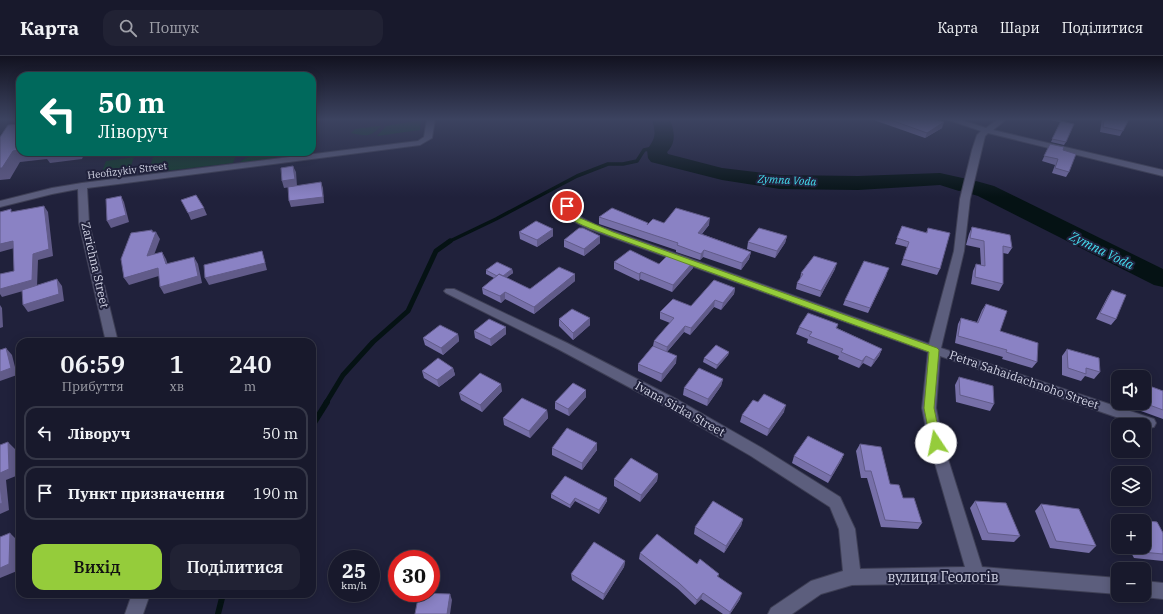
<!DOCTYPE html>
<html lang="uk">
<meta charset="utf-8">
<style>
:root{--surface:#18192c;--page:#212234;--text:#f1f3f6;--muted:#9fa0a9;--line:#363848;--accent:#95cc3b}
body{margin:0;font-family:"IBM Plex Serif",serif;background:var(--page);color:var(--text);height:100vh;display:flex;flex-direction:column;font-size:15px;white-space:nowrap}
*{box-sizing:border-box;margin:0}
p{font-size:13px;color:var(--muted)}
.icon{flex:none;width:22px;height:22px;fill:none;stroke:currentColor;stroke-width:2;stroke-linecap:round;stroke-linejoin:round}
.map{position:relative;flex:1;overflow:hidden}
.drawer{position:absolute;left:16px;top:282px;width:300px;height:260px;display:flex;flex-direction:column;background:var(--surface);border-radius:12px;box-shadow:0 2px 10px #0003,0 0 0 1px var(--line)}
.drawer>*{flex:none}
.banner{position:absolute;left:16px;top:16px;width:300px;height:84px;border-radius:12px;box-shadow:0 2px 10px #0003,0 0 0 1px var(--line);background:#00695c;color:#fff;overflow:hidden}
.fabs{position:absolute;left:1111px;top:314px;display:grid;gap:8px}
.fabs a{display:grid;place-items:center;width:40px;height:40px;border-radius:8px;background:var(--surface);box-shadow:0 2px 10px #0003,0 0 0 1px var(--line);font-size:20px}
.speed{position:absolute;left:328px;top:494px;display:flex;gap:8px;font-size:20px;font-weight:700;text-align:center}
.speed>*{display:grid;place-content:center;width:52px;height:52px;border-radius:50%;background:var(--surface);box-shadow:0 2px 10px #0003,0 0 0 1px var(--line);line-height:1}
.speed small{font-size:10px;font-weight:400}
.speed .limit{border:6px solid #d22;background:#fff;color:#111}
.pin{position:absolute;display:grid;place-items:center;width:34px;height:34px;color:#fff;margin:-17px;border:2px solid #fff;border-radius:50%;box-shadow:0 1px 4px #0007}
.me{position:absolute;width:44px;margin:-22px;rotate:349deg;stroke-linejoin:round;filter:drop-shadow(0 0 3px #0008)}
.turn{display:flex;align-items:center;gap:14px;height:84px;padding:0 16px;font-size:18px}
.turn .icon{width:52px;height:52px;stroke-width:2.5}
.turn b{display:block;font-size:28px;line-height:34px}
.eta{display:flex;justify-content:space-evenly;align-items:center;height:68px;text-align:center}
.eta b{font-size:24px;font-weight:600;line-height:28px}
.button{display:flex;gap:8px;margin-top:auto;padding:8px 16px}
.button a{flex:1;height:46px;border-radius:12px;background:var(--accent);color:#111;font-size:16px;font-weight:600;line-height:46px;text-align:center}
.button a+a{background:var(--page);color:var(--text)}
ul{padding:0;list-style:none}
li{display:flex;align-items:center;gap:12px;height:54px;margin:0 8px 6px;padding:0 8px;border:2px solid var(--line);border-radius:12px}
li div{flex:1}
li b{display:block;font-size:15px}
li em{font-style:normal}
header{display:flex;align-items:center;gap:24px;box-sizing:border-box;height:56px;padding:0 20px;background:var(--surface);border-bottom:1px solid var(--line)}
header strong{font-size:19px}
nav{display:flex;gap:22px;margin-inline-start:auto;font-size:14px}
.search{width:280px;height:36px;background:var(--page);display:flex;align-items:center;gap:10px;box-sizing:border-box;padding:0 14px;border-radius:12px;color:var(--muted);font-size:15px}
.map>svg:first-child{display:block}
.green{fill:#103a29}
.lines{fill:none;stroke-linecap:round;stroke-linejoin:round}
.stream-far2{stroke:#051214;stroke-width:3.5}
.stream-far1{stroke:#051214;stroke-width:5}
.stream{stroke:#051214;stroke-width:6}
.river{fill:#051214;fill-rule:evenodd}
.minor-casing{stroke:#3e3f55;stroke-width:2}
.minor{fill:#5c5e7d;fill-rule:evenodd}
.wall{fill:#7770a9}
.shaded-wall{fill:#615b89}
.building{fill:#8a82c4;stroke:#615b89}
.route{fill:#95cc3b;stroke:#618526}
.labels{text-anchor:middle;stroke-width:4;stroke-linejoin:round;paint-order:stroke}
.far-street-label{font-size:10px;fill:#d2d4e5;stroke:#20213b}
.far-water-label{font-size:11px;font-style:italic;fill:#45dff1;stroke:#20213b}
.street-label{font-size:12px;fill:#d2d4e5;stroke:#20213b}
.water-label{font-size:13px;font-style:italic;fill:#45dff1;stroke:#20213b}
.near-street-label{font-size:14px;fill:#d2d4e5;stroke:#20213b}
</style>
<header>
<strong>Карта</strong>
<div class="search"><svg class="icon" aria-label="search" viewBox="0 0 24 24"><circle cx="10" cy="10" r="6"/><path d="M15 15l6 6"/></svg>Пошук</div>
<nav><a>Карта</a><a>Шари</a><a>Поділитися</a></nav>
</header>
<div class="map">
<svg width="1163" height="558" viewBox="0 0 1163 558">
<rect width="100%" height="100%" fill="#20213b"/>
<path class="green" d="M421,64L420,74L377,80L386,70Z
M378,70H381C370,82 366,80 351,77L355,73Z
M186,96L191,98L200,97L236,100L233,107L148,117L153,101Z
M280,97C273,108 252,106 240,108L241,105L250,100Z
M134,101L128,119L100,121L106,105Z"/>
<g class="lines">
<path class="stream-far2" d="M448,186L496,163L577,120L608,108H623L637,105L644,94L662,90"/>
<path class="stream-far1" d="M326,347L343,319L373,286L408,255L436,195L450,185"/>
<path class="stream" d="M312,370L327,346
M218,558L223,538"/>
<path class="river" d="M652,63H670C674,74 677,86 667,96L668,98L722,112L780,119L858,120L940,117L967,123L969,127L976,125L994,130L1163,213V231L1154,229L978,140L968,137L966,133L959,135L940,129L858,134L780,133L722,124L651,106L648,102L647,94C656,81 656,78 652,63Z"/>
<g class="minor-casing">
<path id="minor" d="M427,63H435L432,82L420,89L87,132L89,167L118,286H106L79,167L78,133L52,138L0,151V145L52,132L82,127L418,85L424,81Z
M946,63H958L986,72L998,63H1007L993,74L1163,114V120L988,77L985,80L970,143L964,195L941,292L1154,363L1156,367L1154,371L1149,372L1144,371V369H1139L940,300L936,352L943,387L982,511L1118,522V538L976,527L852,529L821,538L792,558H768L771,552L811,525L843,515L839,473L830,451L751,400L668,352L558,293L446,237L444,235L446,233H454L567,287L678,344L762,392L840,441L855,473L860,513L965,511L929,387L922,352L928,296L589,173L571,164L562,154L564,149H570C576,160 585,164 596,169L929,288L954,195L960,143L972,94L977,79L981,75Z
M1144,525L1163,527V543L1144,541L1138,539H1144Z
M132,538H150L143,558H125Z"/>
</g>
<use href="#minor" class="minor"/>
</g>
<path class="wall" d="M871,63H935L942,72L925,82Z
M1045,63H1062L1061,65L1066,86L1064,89L1051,86L1060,66Z
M1102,63H1129L1120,80L1100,76Z
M1050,88L1063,94L1069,116L1066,121L1052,117L1055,109L1042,105Z
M599,161L647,169L664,167L709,169L702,178L751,196L749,203L741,214L703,201L700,204L676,196V194L599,168Z
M902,170L926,177L928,172L940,213L937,219L901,209L907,191L895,188Z
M972,171L1012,192L1008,198L1003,197V228L999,235L971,228L973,215L976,208L981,209L980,192L966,189L969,178Z
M553,173V180L537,191L520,183L519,176Z
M600,180V187L584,200L564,191V184Z
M787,180L785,187L775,202L747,193L748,186Z
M614,206L693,212L672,236L640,223L639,225L614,213Z
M512,213L513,217L506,222L530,233L575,225L534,258L505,243L501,247L483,238L482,232L494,222L486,218V214Z
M835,213L820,241L796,233L797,227L800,223L801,217Z
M887,218L868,257L843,249L845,244Z
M735,232L734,238L721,254L714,251L690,279L684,276L667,296L676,307L661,326L638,315V308L653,290L654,285L670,267L660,263V256L691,250Z
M1112,234L1116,263L1111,269L1096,263L1108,240Z
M986,248L1000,275L1037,306L1032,312L1002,303L1003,301L955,287L958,268L961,262L977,266L982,254Z
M559,263L590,269L573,284L559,270Z
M838,268L837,272L882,293L879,300L871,311L863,307L859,312L838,303L839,300L807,287L808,283L796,278L799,271Z
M474,275L506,278L491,290L475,282Z
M458,278L459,285L443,299L425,289L423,282Z
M1067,293L1100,316L1094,323L1085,320L1081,325L1062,319V300Z
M729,296L728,299L716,313L703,306L704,302Z
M453,312L455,319L439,331L424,322L422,315Z
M959,321L994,348L990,355L956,346L955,329Z
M723,323L721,330L707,350L683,339L684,332Z
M1144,328L1163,335V363L1130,351V347H1144Z
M502,335L482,356L461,344L459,337Z
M586,341L569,360L555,353V346Z
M758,346L784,356L767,380L740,366L742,359Z
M547,354L548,362L530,382L504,369L503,362Z
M597,387V394L582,414L552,399V392Z
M860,388L890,428L922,467L918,473L881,471L867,422H861L856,395Z
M844,398L841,405L828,427L792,407L794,400Z
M658,418L657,425L640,446L614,430V423Z
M551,438L607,442V445L599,458L575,445L570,452L551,442Z
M975,445L1020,480L1014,486L982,484L970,452Z
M1041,448L1096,490L1089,497L1050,492L1035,455Z
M1123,462L1157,466L1163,477V505L1134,502L1128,491H1144V465H1120Z
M743,463L741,470L724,497L694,478L695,471Z
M640,497L697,508L719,518L718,521L740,543L730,558H723L701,543L695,549L678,533L639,503Z
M625,505L624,511L603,544L572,524L571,518Z"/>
<path class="shaded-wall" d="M944,66L942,72L925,82L927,77Z
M20,94V96H85L82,103L50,107L47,103L20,106L10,123L0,124V112L13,95Z
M293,110L296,116L297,130L284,132L282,125Z
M321,126L323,132L324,147L291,151L289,145Z
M121,140L124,146L129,166L111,172L107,165Z
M44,150L48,156L53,200L38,204L37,231L2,241L0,238V233L33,198Z
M204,152L207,159L191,164L188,157Z
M710,162L709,169L697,183L698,177Z
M553,173V180L537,191V184Z
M152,174L155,179L156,176L160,183L151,207L147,200Z
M600,180V187L584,200V193Z
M787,180L785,187L775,202L777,195Z
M13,185L18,191L0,196V188Z
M704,194L703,201L700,204L701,198Z
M262,195L264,202L267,214L209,229L205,222Z
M162,196L166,203L170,215L166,208Z
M751,196L749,203L741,214L742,207Z
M194,201L198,208L202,227L164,238L160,231Z
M694,205L693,212L672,236L673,229Z
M837,207L835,213L820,241L821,235Z
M158,212L162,219L129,229L124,222Z
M512,213L513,217L501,225V222Z
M641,216L640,223L639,225V218Z
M575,218V225L534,258V251Z
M57,223L62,230L64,245L28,256L23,249Z
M735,232L734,238L721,254L723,247Z
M505,236V243L501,247L500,240Z
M715,244L714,251L690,279L691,272Z
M0,249L2,252L3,271L0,272Z
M590,262V269L573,284V277Z
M685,270L684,276L666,297L667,291Z
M506,271V278L491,290L490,283Z
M458,278L459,285L443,299L441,292Z
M6,292L12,299L17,319L0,325V316Z
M882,293L879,300L871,311L874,304Z
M729,296L728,299L716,313L717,309Z
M677,300L676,307L661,326L662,318Z
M866,300L863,307L859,312L862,305Z
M453,312L455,319L439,331L437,324Z
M723,323L721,330L707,350L708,343Z
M501,328L502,335L482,356L480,349Z
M586,334V341L569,360L568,353Z
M786,349L784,356L767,380L769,373Z
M547,354L548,362L530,382L529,375Z
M8,386L15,393L16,420L6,424L9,454L0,458V417Z
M597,387V394L582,414V407Z
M844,398L841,405L828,427L831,420Z
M658,418L657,425L640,446L641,439Z
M575,442V445L570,452V449Z
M607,442V445L599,458V454Z
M743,463L741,470L724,497L726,490Z
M10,477L17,484V515L0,522V512Z
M625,505L624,511L603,544L604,538Z
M703,537L701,543L695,549L697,544Z
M742,537L740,543L730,558H729L730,556Z
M450,538L452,544L450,558H447Z"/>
<path class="building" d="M888,63H935L944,66L927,77Z
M1104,63H1129L1123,75L1103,71Z
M1061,65L1074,68L1066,86L1052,83Z
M20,68V94L13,95L2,112H0V81L8,69Z
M1050,88L1064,91L1063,94L1076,98L1069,116L1055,112L1058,103L1044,100Z
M293,110L295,123L282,125L281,112Z
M321,126L323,141L289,145L288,131Z
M196,139L204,152L188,157L181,144Z
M121,140L126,159L107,165L106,143Z
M44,150L49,193L33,198L32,224L0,233V218L14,215L13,185L0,188V156L11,153V156Z
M612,152L648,167L647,169L653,163L664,167L676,152L710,162L698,177L751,196L742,207L704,194L701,198L677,189L678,187L599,161Z
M536,165L553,173L537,184L519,176Z
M902,170L927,177L928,172L950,177L940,213L903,203L909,186L897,182Z
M972,171L1010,179L1012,192L1003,190V228L975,221L976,208L985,210L984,185L970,182Z
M579,172H583L600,180L584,193L564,184Z
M759,172L787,180L777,195L748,186Z
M152,174V176H156L147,200L162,196L166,208L194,201L198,220L160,231L158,212L124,222L121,203L131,177Z
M630,194L659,208L670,197L694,205L673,229L641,216L639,218L614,206Z
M262,195L265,207L205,222L204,209Z
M814,200L837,207L821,235L797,227L803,218L801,217Z
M864,205L889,212L870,252L845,244Z
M497,206L512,213L503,220L499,218L497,220L486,214Z
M559,211L575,218L534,251L505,236L500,240L482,232L499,218L530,233Z
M57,223L59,238L23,249L22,234Z
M714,224L735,232L723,247L715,244L691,272L685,270L667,291L654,285L674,262L660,256L673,243L691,250Z
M1112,234L1126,239L1116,263L1100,257Z
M986,248L1007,255L1000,275L1038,287L1037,306L1006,296L1007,294L958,280L961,262L978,267Z
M572,253L590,262L573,277L559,263Z
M808,257L838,268L836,272L882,293L874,304L866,300L862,305L841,296L843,293L809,280L812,276L799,271Z
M489,263L506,271L490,283L474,275Z
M440,269L458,278L441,292L423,282Z
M716,289L729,296L717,309L704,302Z
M653,290L677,300L662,318L638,308Z
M6,292L11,312L0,316V294Z
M1067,293L1099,302L1100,316L1086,312V318L1068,312Z
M438,302L453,312L437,324L422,315Z
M699,312L723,323L708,343L684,332Z
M480,317L501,328L480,349L459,337Z
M959,321L993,330L994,348L960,339Z
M573,327L586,334L568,353L555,346Z
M1144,328L1163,335V354L1144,347Z
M764,338L786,349L769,373L742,359L753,344L758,346Z
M522,342L547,354L529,375L503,362Z
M567,372L597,387L582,407L552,392Z
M808,380L844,398L831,420L794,400Z
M8,386L9,413L0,417V389Z
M860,388L881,391L890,428L899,429L903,442H914L922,467L885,464L871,415H865Z
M631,402L658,418L641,439L614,423Z
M565,420L607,442L599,454L575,442L570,449L551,438Z
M0,428L2,447L0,448Z
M713,445L743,463L726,490L695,471Z
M975,445L1006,447L1020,480L988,477Z
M1041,448L1079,453L1096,490L1056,485Z
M1123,462L1157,466L1163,477V498L1142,496L1139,491H1144V465H1125Z
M10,477L9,508L0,512V481Z
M657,478L697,508L700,503L719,518L717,520L742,537L730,556L703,537L697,544L679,527L640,497Z
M594,486L625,505L604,538L571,518Z
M419,537L450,538L447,558H415Z"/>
<linearGradient id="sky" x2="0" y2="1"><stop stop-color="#121220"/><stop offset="0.45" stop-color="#3c4360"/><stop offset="1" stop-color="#3c4360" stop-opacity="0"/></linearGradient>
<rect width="1163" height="141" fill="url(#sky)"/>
<path class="route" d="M567,148L571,150L572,156L580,162L613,176L937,292L939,294L934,352L941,387L940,390L936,391L932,390L931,387L924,352L929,296L608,179C594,173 571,168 563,154L565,149Z"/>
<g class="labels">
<g class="far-street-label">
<text transform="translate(127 114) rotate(-7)" y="4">Heofizykiv Street</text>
</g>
<g class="far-water-label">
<text transform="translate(787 124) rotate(3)" y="4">Zymna Voda</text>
</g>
<g class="street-label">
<text transform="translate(95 209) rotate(77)" y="4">Zarichna Street</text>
<text transform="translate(1024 324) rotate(19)" y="4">Petra Sahaidachnoho Street</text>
<text transform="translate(680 353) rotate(29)" y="4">Ivana Sirka Street</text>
</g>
<g class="water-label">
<text transform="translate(1102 194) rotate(26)" y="5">Zymna Voda</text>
</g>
<g class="near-street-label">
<text x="943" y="526">вулиця Геологів</text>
</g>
</g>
</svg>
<div class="fabs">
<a><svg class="icon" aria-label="sound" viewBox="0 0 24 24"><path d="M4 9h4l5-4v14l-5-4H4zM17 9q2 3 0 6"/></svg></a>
<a><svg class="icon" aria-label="search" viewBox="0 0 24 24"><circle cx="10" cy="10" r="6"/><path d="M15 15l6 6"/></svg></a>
<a><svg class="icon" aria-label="layers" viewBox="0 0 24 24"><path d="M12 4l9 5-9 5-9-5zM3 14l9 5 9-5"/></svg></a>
<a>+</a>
<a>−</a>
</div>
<div class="speed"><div>25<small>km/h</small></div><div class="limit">30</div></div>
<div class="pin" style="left:567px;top:150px;background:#d93025"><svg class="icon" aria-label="arrive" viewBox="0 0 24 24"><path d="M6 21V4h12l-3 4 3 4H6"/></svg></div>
<svg class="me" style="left:936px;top:387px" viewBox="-20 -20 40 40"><circle r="19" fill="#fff"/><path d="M0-13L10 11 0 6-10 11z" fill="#95cc3b"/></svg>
<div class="banner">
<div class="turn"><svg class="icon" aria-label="left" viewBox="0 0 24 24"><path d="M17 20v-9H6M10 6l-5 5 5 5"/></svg><div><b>50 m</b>Ліворуч</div></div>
</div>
<section class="drawer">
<div class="eta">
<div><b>06:59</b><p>Прибуття</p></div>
<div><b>1</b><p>хв</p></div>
<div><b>240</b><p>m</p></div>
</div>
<ul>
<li><svg class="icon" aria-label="left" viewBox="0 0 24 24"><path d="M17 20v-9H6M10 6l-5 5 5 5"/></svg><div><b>Ліворуч</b></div><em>50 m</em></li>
<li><svg class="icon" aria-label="arrive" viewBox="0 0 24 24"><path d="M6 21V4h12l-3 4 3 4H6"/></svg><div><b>Пункт призначення</b></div><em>190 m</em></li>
</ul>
<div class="button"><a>Вихід</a><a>Поділитися</a></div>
</section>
</div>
